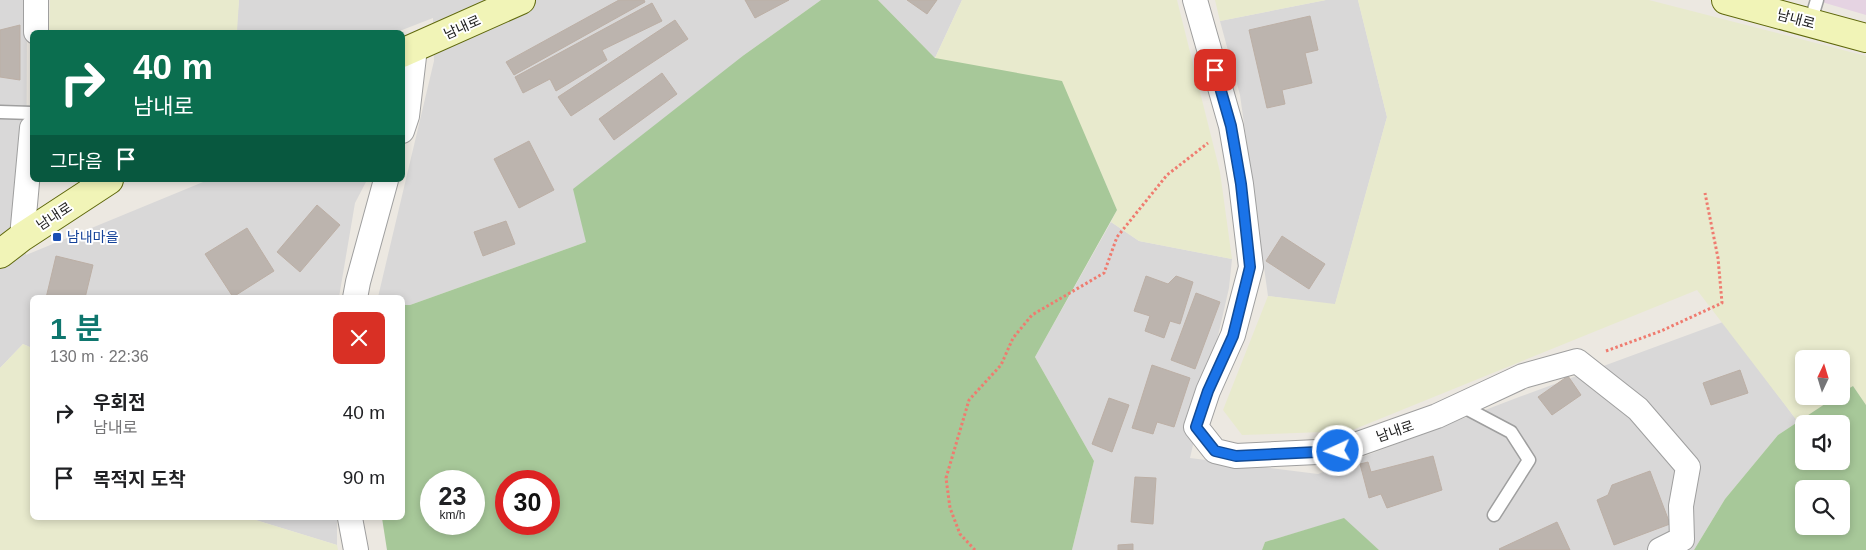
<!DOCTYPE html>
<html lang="ko">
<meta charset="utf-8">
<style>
:root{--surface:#fff;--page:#f2f2f2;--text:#202124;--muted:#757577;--accent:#0f766e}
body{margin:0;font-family:Arial,"Noto Sans KR",sans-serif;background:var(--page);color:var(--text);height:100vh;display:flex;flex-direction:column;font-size:19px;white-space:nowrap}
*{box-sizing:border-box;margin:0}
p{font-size:16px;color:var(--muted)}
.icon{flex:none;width:28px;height:28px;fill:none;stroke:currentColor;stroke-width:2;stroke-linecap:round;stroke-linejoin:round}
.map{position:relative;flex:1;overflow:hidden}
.side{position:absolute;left:30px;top:295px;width:375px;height:225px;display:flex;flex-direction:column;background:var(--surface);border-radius:8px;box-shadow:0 2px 8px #0003}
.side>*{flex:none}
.top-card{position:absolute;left:30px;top:30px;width:375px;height:152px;border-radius:8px;box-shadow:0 2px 8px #0003;background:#0b6e4f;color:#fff;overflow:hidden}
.needle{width:32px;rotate:4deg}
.fabs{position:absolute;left:1795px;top:350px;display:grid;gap:10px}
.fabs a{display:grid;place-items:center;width:55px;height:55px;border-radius:8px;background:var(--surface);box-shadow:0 2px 8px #0003;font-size:25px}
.speed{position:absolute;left:420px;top:470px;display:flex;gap:10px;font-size:25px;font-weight:700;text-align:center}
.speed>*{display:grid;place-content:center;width:65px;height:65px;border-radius:50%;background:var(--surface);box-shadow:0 2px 8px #0003;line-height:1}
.speed small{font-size:12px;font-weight:400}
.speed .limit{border:8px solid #d22;background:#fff;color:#111}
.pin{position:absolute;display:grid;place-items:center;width:42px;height:42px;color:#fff;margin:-21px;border-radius:10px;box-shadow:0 2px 8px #0006}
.me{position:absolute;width:55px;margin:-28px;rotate:267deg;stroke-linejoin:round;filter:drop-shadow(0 0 4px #0008)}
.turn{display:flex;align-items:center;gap:18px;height:105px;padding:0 20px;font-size:22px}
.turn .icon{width:65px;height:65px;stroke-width:2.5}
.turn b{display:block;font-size:35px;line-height:42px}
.then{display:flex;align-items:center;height:48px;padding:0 20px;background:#0003;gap:10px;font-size:19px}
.round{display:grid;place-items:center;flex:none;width:52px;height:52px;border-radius:8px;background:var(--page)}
.summary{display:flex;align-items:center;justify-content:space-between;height:85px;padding:0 20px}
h1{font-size:30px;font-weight:600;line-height:38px;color:var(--accent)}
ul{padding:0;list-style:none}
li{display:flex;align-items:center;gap:15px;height:65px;padding:0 20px}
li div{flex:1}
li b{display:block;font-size:19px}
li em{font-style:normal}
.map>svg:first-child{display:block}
.residential{fill:#d9d8d8}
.industrial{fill:#e5d3e2}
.farmland{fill:#e8eacd}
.forest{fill:#a7c899;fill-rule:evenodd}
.building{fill:#bcb4ae;stroke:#bcafa5}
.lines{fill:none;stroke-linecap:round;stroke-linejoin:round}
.lane-casing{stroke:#9f9f9f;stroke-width:15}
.street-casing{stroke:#9f9f9f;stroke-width:26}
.secondary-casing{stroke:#5f680c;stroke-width:30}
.path{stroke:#ef7b6f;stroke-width:3;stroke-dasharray:2.5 2.5;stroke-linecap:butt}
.lane{stroke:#fff;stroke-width:12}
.street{stroke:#fff;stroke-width:24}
.secondary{stroke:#f1f4b7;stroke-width:28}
.route-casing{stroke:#114b97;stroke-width:12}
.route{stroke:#1a73e8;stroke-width:9}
.transit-dot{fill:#1a4fb4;stroke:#fff;stroke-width:2}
.labels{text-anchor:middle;stroke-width:4;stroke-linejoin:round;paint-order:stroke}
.street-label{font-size:14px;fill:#1b1b1b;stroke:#fff}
.transit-label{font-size:14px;fill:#164399;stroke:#fff;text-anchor:start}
</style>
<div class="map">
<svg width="1866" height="550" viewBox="0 0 1866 550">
<rect width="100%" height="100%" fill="#ece8e1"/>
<path class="residential" d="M0,0H27L26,255L208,180H367L355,203L339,297L32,298V348L23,344L0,368Z
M239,0H821L744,55L586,242L410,305H403L402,298L378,297L434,61L433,18L397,32H236Z
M878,0H962L935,58Z
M1326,0H1358L1387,117L1335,305L1268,296L1240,95L1220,21Z
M1111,222L1139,241L1232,259L1229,288L1190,458L1318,474L1519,397L1723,322L1798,422L1778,435L1725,499L1694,550H1379L1343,519L1265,542L1262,550H1072L1094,461L1035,357Z
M249,518H337V545Z"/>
<path class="industrial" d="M1815,0H1866V15Z"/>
<path class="farmland" d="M50,0H239L237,32H49Z
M962,0H1177L1220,172L1232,259L1139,241L1111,222L1117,210L1100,170L935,58Z
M1215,0H1326L1220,21Z
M1358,0H1649L1866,56V405L1853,386L1841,393V359H1804V396H1837L1798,422L1697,290L1350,431L1242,435L1223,410L1268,296L1335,304L1387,117Z
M23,344L32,348V518H249L337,545L338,550H0V368Z"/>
<path class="forest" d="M821,0H878L935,58L1062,81L1117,210L1035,357L1094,461L1072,550H387L382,518H402L403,305H410L586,242L573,189L744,55ZM431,481H474V524H431ZM506,481H549V524H506Z
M1853,386L1866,405V550H1694L1725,499L1778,435L1837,396H1841V393ZM1804,424H1841V461H1804ZM1804,489H1841V526H1804Z
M1344,518L1379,550H1262L1265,542Z"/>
<path class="building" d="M619,0H644L645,2L514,75L506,62Z
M745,0H789L755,18Z
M907,0H937L927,14Z
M652,3L662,21L602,50L607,60L556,91L550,79L523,93L515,77Z
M1310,16L1318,50L1305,53L1312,83L1282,90L1285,104L1267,108L1249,30Z
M675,20L688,39L571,116L558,97Z
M20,25V80L0,77V30Z
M662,73L677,94L614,140L599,119Z
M529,141L554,190L519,208L494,159Z
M317,205L340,225L300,272L277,252Z
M506,221L515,244L483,256L474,232Z
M247,228L274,271L233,297L205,254Z
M1282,236L1325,264L1309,289L1266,261Z
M56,256L93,265L85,298H46Z
M1146,276L1168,284L1176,276L1193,282L1180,324L1170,321L1164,338L1145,331L1150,316L1134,311Z
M1196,293L1220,302L1195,369L1171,360Z
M1152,365L1190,378L1174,427L1157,422L1153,434L1132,428Z
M1740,370L1748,393L1711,405L1703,383Z
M1568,376L1581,395L1552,415L1538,397Z
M1109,398L1129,405L1112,452L1092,444Z
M1433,456L1442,490L1387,508L1381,494L1369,498L1360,464L1368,462L1371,472Z
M1650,471L1670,524L1614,545L1597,500L1608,495L1612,485Z
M1135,477L1156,478L1153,524L1131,522Z
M1557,522L1570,550H1500L1499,549Z
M1133,544V550H1118V545Z"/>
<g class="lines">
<g class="lane-casing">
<path id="lane" d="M1810,23L1817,0
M0,112L32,113
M1460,405L1511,432L1529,460L1494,515"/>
</g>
<g class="street-casing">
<path id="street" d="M36,0V32
M1195,0L1231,126L1241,184L1251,267L1233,335L1208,391L1196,427L1215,451L1236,456L1338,451L1437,416L1523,376L1577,361L1638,409L1688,467L1681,506L1682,539L1660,550
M402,131L407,116L415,48
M22,237L32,128
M355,298L358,282L386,180
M350,518L356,550"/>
</g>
<g class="secondary-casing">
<path id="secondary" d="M1726,0L1866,38
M402,53L521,0
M0,254L22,237L109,180"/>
</g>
<path class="path" d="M1606,351L1661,331L1722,303L1718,258L1705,193
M975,550L960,534L950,508L946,478L969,400L1001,365L1013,338L1032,315L1104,273L1117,237L1167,175L1208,143"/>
<use href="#lane" class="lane"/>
<use href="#street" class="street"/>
<use href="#secondary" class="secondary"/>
</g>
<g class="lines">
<g class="route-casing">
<path id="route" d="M1215,70L1231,126L1241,184L1250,267L1233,336L1208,391L1196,427L1215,451L1236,456L1338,451"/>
</g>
<use href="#route" class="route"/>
</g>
<rect class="transit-dot" x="52" y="232" width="10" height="10" rx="2.5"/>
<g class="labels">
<g class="street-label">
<text transform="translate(1796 19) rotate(15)" y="5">남내로</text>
<text transform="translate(462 27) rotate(-24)" y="5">남내로</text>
<text transform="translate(54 216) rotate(-33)" y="5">남내로</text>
<text transform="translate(1395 431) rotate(-19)" y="5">남내로</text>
</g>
<g class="transit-label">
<text x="67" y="242">남내마을</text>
</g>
</g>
</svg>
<div class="fabs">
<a><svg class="needle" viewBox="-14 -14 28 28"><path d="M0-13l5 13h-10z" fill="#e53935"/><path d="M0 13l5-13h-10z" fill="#757577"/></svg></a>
<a><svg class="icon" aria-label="sound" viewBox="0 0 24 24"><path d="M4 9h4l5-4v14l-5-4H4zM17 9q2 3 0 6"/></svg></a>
<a><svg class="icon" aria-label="search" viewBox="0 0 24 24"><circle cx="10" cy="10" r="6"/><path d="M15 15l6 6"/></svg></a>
</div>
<div class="speed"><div>23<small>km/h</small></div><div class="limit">30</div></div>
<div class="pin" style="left:1215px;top:70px;background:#d93025"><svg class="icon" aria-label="arrive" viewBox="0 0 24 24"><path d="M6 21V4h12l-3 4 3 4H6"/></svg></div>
<svg class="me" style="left:1338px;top:451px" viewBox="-20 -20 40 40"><circle r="17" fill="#1a73e8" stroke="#fff" stroke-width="3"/><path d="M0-11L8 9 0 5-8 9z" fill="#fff"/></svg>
<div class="top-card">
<div class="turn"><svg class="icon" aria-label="right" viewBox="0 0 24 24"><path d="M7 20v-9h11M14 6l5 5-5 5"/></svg><div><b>40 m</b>남내로</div></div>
<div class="then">그다음<svg class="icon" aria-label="arrive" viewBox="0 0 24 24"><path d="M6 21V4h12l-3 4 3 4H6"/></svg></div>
</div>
<section class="side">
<div class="summary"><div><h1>1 분</h1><p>130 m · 22:36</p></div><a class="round" style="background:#d93025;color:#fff"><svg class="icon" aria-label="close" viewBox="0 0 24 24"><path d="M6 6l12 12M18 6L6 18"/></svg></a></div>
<ul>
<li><svg class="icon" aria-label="right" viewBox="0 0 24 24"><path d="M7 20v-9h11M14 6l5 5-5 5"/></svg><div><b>우회전</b><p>남내로</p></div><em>40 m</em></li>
<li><svg class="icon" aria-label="arrive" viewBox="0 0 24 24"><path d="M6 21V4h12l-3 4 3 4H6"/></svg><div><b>목적지 도착</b></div><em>90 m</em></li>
</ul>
</section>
</div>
